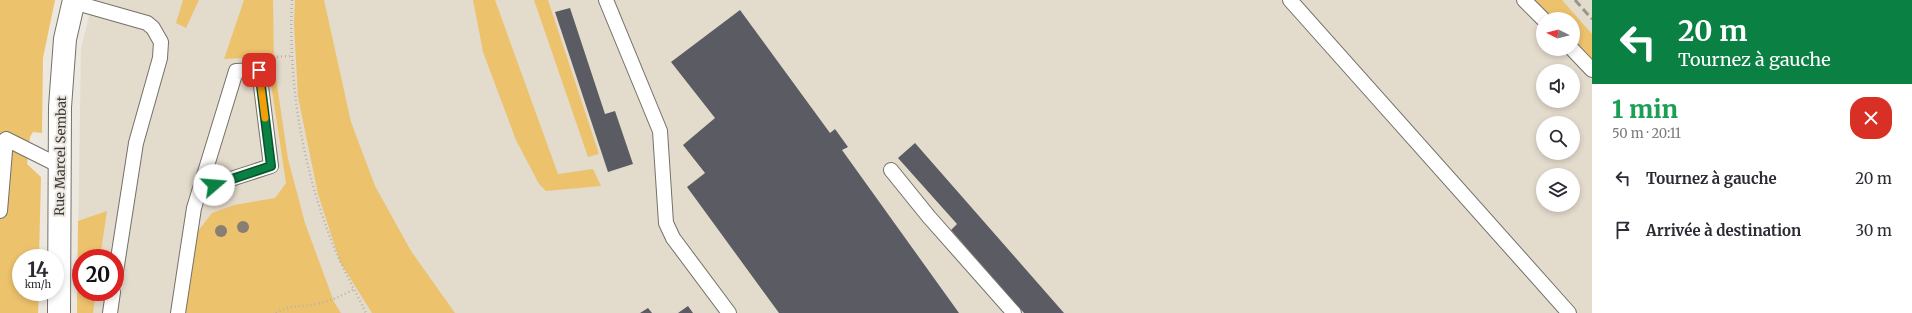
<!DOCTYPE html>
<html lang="fr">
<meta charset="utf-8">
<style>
:root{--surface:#fff;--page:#f7f7f7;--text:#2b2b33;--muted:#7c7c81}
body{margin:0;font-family:Merriweather,serif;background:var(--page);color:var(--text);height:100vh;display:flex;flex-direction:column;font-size:15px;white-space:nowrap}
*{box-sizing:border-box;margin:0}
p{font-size:13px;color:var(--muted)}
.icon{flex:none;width:22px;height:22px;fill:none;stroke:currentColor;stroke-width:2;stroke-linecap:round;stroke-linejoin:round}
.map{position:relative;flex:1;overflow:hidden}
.details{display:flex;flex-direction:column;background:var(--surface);width:320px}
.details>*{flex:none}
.banner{background:#0b8043;color:#fff;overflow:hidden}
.needle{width:26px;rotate:276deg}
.tools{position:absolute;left:1536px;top:12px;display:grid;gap:8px}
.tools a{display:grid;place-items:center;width:44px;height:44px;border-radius:50%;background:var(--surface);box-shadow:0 2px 6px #0003;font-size:20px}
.speed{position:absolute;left:12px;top:249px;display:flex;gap:8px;font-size:20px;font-weight:700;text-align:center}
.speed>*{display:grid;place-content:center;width:52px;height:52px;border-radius:50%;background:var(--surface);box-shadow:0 2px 6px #0003;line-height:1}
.speed small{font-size:10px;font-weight:400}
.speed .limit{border:6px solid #d22;background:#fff;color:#111}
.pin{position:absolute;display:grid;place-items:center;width:34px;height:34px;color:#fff;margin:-17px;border-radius:8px;box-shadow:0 2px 6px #0006}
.me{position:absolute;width:44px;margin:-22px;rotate:72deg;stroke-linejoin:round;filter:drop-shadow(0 0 3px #0008)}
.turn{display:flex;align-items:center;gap:14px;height:84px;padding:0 20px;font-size:18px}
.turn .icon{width:52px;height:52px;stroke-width:2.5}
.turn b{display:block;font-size:28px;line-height:34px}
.round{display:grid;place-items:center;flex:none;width:42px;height:42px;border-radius:16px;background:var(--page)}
.overview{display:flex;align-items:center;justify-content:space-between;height:68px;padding:0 20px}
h1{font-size:24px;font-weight:800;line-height:30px;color:#1e9e55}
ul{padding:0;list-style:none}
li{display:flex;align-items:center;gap:12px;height:52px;padding:0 20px}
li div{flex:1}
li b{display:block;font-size:15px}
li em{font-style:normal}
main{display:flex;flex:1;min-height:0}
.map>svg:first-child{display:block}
.built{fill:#e3dbcc;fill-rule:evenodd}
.green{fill:#edc26d}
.building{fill:#5b5b63}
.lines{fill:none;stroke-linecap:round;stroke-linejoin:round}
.lane-casing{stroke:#747169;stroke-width:16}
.street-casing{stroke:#747169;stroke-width:24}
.path{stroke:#b6b2ac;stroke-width:2.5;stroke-dasharray:1 3;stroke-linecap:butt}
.lane{stroke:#fff;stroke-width:14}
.street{stroke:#fff;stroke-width:22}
.rail{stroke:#98958f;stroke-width:3;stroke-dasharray:8 4;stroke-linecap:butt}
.tree{fill:#867f72}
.route-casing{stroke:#07532c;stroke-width:10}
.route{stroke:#0b8043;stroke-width:7}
.slow{stroke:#f59e0b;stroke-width:7}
.labels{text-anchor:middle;stroke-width:4;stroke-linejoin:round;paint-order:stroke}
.street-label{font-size:13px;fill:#3b3936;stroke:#ece7df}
</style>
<main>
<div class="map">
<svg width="1592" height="313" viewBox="0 0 1592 313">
<rect width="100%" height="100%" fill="#ece7df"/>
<path class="built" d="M93,0H1592V313H77L81,49ZM1543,19H1573V49H1543ZM1543,71H1573V101H1543ZM1543,123H1573V153H1543ZM1543,175H1573V205H1543ZM81,258H115V292H81Z"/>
<path class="green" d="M0,0H55L43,58L42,133L33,132L30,137L27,164L41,177L39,258H21V292H39L38,313H0Z
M183,0H199L186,28L176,23Z
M244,0H273L274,65L288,159L305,223L334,302L341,313H183L195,235L212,213L234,205L275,198L286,183L267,57L224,59Z
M295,0H324L351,122L375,186L411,251L455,313H372L340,262L318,194L298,97L294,24Z
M473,0H495L558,174L593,169L601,186L546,191L539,184L516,140L483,52Z
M534,0H548L599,154L588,157Z
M1533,0H1562L1592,34V61L1573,43V19H1546Z
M107,211L100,258H81V292H96L93,313H77L78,221Z"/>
<path class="building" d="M570,8L605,114L615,111L633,164L608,172L555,12Z
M740,10L830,133L835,129L848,147L842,150L959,313H779L687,187L705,173L683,145L715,118L671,62Z
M915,143L1064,313H1024L951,230L957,224L898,158Z
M688,306L693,313H678Z
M648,308L652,313H640Z"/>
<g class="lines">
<g class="lane-casing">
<path id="lane" d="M606,0L660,131L666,223L673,238L729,313
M1290,0L1569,313
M1524,0L1543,19
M73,2L147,23L153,28L161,42L160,58L136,143L115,278
M1572,49L1592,70
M891,170L929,217L1014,313
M0,211L6,139L60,166
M110,313L113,292
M178,313L194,208L236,71L259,70L271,166L200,189"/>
</g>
<g class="street-casing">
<path id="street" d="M59,313L60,107L65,39L74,0"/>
</g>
<path class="path" d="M292,0C288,82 302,166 332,242C341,266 355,290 366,313
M273,57L292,56
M276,313C289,304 301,308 316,304C330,301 342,296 354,289"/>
<use href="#lane" class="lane"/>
<use href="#street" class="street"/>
<path class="rail" d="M1575,0L1592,19"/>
</g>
<g class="tree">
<circle cx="243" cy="227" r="6"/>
<circle cx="221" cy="231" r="6"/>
</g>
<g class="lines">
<g class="route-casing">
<path id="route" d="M214,185L271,166L259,70"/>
</g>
<use href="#route" class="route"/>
<path class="slow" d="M261,87L265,118"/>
</g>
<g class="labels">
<g class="street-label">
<text transform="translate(60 156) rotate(-89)" y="5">Rue Marcel Sembat</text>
</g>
</g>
</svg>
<div class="tools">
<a><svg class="needle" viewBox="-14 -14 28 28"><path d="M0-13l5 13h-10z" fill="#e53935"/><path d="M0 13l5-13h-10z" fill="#7c7c81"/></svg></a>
<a><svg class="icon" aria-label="sound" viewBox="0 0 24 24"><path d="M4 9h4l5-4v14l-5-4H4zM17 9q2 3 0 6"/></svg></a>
<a><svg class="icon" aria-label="search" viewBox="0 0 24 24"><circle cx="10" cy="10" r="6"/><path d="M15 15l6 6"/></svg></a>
<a><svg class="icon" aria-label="layers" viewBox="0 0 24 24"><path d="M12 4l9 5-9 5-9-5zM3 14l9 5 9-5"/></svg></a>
</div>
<div class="speed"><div>14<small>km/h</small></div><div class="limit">20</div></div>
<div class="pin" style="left:259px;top:70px;background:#d93025"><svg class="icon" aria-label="arrive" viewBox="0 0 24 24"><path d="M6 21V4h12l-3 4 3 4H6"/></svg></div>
<svg class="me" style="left:214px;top:185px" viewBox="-20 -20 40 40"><circle r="19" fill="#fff"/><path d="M0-13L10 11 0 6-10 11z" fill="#0b8043"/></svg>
</div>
<section class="details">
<div class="banner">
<div class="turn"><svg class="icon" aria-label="left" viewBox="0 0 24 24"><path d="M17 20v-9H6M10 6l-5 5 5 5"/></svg><div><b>20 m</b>Tournez à gauche</div></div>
</div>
<div class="overview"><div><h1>1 min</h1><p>50 m · 20:11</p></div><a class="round" style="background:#d93025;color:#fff"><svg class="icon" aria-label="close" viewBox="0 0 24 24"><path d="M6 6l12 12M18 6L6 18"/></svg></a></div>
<ul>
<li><svg class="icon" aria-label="left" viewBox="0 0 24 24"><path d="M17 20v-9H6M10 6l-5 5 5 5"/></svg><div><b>Tournez à gauche</b></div><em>20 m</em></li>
<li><svg class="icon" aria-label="arrive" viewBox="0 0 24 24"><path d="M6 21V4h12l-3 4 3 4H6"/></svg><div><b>Arrivée à destination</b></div><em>30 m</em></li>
</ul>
</section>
</main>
